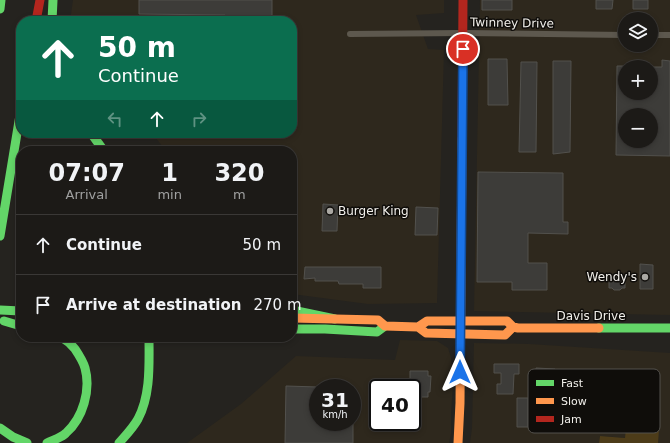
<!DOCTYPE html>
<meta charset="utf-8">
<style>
:root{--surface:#1c1a17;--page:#252320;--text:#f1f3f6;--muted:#a0a1a1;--line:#3a3836}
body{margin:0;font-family:"DejaVu Sans",sans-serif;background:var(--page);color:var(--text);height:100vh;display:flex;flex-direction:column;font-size:15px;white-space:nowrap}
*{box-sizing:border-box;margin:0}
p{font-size:13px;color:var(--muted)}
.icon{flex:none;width:22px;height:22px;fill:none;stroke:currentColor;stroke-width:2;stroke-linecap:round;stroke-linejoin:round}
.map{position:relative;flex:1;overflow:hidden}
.panel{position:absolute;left:16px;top:146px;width:281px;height:196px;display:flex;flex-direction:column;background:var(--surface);border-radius:16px;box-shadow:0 2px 6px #0003,0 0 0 1px var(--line)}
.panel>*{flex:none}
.hud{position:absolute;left:16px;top:16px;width:281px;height:122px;border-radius:16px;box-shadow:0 2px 6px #0003,0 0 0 1px var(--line);background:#0b6e4f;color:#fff;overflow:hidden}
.buttons{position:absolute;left:618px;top:12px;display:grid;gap:8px}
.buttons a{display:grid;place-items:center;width:40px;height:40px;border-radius:50%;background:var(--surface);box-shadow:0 2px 6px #0003,0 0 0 1px var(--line);font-size:20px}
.speed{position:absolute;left:309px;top:379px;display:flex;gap:8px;font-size:20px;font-weight:700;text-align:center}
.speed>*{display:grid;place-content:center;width:52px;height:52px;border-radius:50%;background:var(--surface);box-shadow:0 2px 6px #0003,0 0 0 1px var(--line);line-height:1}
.speed small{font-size:10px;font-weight:400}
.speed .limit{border:2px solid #111;border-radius:6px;background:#fff;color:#111}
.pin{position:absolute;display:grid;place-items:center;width:34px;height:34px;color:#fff;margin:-17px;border:2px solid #fff;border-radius:50%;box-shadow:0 1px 4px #0007}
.me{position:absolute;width:44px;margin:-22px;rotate:0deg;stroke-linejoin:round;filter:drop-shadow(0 0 3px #0008)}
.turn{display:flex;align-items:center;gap:14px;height:84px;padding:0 16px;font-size:18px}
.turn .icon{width:52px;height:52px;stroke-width:2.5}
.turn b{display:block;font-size:28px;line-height:34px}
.lanes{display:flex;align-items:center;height:38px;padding:0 16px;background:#0003;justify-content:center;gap:20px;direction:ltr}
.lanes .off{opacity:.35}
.eta{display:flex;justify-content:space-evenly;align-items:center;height:68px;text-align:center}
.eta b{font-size:24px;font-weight:700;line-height:28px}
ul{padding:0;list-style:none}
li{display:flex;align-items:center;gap:12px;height:60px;padding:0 16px;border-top:1px solid var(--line)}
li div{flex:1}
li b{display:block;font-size:15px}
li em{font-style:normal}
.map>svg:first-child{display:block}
.built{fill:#2e281d;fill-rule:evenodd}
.green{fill:#4d3c19}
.building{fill:#3d3c39;stroke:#52514d;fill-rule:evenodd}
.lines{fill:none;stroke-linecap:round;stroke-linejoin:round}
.street{stroke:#5d584e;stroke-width:6}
.fast{stroke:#63d668;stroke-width:9}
.slow{stroke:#ff974d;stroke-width:9}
.jam{stroke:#b3261e;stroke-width:9}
.route-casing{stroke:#114b97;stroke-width:10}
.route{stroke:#1a73e8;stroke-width:7}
.poi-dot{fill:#aaa8a3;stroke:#0f0d0a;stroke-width:1.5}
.labels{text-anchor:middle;stroke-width:3;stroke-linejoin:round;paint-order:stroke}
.street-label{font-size:12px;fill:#f1efea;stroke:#0f0d0a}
.poi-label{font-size:12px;fill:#f1efea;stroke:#0f0d0a;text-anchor:start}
.key{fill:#0f0d0a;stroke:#53514d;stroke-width:1}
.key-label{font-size:11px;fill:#f1efea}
</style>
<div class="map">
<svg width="670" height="443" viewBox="0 0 670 443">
<rect width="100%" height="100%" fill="#25231f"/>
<path class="built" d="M73,0H444V13L416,15L428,49L444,50L437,303L368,304L292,294V151H166L152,133H292V21H70Z
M480,0H670V315L474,311ZM625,19H651V45H625ZM625,67H651V93H625ZM625,115H651V141H625Z
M400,340L437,341L448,348L451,358L453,385L451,413V434L449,443H187L241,404L296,356L395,360ZM318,388H352V422H318ZM378,388H412V422H378Z
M474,343L529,344L670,353V443H648L627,415L625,438L600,436L599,443H470L472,428Z"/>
<path class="green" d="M627,414L660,417L658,443H599L600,436L625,438Z"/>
<path class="building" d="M139,0H272V21H225V15L139,14Z
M482,0H512V10H482Z
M596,0H613L612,9H596Z
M633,0H648V9H633Z
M488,59H507L508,105H488Z
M662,60L670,61V156L616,155L617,66H625V93H651V67H662ZM625,115H651V141H625Z
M553,61H571L570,152L553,154Z
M521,62H537L536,152H519Z
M478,172L563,173V222H568V234L528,233V263H547V290H512V282H477Z
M323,204L338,205L337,231H322Z
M416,207L438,208L437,235H415Z
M640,264L653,265V289H640Z
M305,267H381V288H363V284H339L338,281H315V278L304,279Z
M614,275H621V282H625V288H622L620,290H614L612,288H609V282H613Z
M494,364H519V374H514L513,394H497V384H501V373H494Z
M536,368L555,369V379H563V388L555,387V393H536Z
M410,371H428V376H431L430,392H428V397H412V388H410Z
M286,386L318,387V422H353V443H285Z
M517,398H528V427H517Z"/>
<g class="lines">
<path class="street" d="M350,34L463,33L625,35
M651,35H670"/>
<path class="fast" d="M0,9L1,0
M52,21L53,0
M91,133L104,151
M0,236L21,109
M0,310L21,311
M292,310L335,319
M4,321L21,326
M599,328H670
M292,329H325L377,332L385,326
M0,428L13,437L27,443
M47,443C53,440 61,438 66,433C83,418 91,390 85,368C83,361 79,355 75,349C71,344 66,340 61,337
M119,443C126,435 133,428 138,419C151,394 149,364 149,337"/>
<path class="slow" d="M292,318L378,320L385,326L418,327L426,333L505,335L513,327
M418,327L427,321H507L513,327L518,328H599
M458,443L460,403L462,139"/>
<path class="jam" d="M36,21L40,0
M462,139L463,0"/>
</g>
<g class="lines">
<g class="route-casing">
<path id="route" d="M460,372L463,49"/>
</g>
<use href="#route" class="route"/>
</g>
<g class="poi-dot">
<circle cx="330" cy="211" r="4"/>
<circle cx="645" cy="277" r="4"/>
</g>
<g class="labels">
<g class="street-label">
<text transform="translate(512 23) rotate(1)" y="4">Twinney Drive</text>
<text x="591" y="320">Davis Drive</text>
</g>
<g class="poi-label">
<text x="338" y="215">Burger King</text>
<text x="637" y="281" text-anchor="end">Wendy's</text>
</g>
</g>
<rect x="528" y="369" width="132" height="64" rx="6" class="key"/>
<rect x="536" y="380" width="18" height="6" fill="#63d668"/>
<rect x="536" y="398" width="18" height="6" fill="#ff974d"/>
<rect x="536" y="416" width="18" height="6" fill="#b3261e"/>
<g class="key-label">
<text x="561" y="387">Fast</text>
<text x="561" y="405">Slow</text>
<text x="561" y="423">Jam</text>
</g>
</svg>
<div class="buttons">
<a><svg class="icon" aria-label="layers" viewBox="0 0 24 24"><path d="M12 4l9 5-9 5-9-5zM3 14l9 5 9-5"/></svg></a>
<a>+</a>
<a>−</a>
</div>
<div class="speed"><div>31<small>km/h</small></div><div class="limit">40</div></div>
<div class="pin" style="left:463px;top:49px;background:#d93025"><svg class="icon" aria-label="arrive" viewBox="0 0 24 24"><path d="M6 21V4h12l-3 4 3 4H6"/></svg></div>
<svg class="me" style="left:460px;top:372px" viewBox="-20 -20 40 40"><path d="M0-17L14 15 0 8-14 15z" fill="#1a73e8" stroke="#fff" stroke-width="4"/></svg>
<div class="hud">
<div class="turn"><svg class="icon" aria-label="ahead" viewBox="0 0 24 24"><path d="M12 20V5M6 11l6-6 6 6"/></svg><div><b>50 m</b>Continue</div></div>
<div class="lanes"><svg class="icon off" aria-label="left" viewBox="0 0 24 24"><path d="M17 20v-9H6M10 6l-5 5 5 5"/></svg><svg class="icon" aria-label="ahead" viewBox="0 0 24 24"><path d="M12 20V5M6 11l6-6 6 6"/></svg><svg class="icon off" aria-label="right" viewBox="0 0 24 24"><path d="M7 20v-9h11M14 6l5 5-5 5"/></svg></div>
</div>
<section class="panel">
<div class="eta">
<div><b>07:07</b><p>Arrival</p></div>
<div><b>1</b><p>min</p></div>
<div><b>320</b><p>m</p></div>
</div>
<ul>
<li><svg class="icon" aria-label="ahead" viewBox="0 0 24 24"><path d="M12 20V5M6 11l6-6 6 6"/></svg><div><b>Continue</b></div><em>50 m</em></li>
<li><svg class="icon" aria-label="arrive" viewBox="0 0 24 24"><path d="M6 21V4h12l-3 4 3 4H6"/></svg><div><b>Arrive at destination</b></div><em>270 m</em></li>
</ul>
</section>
</div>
